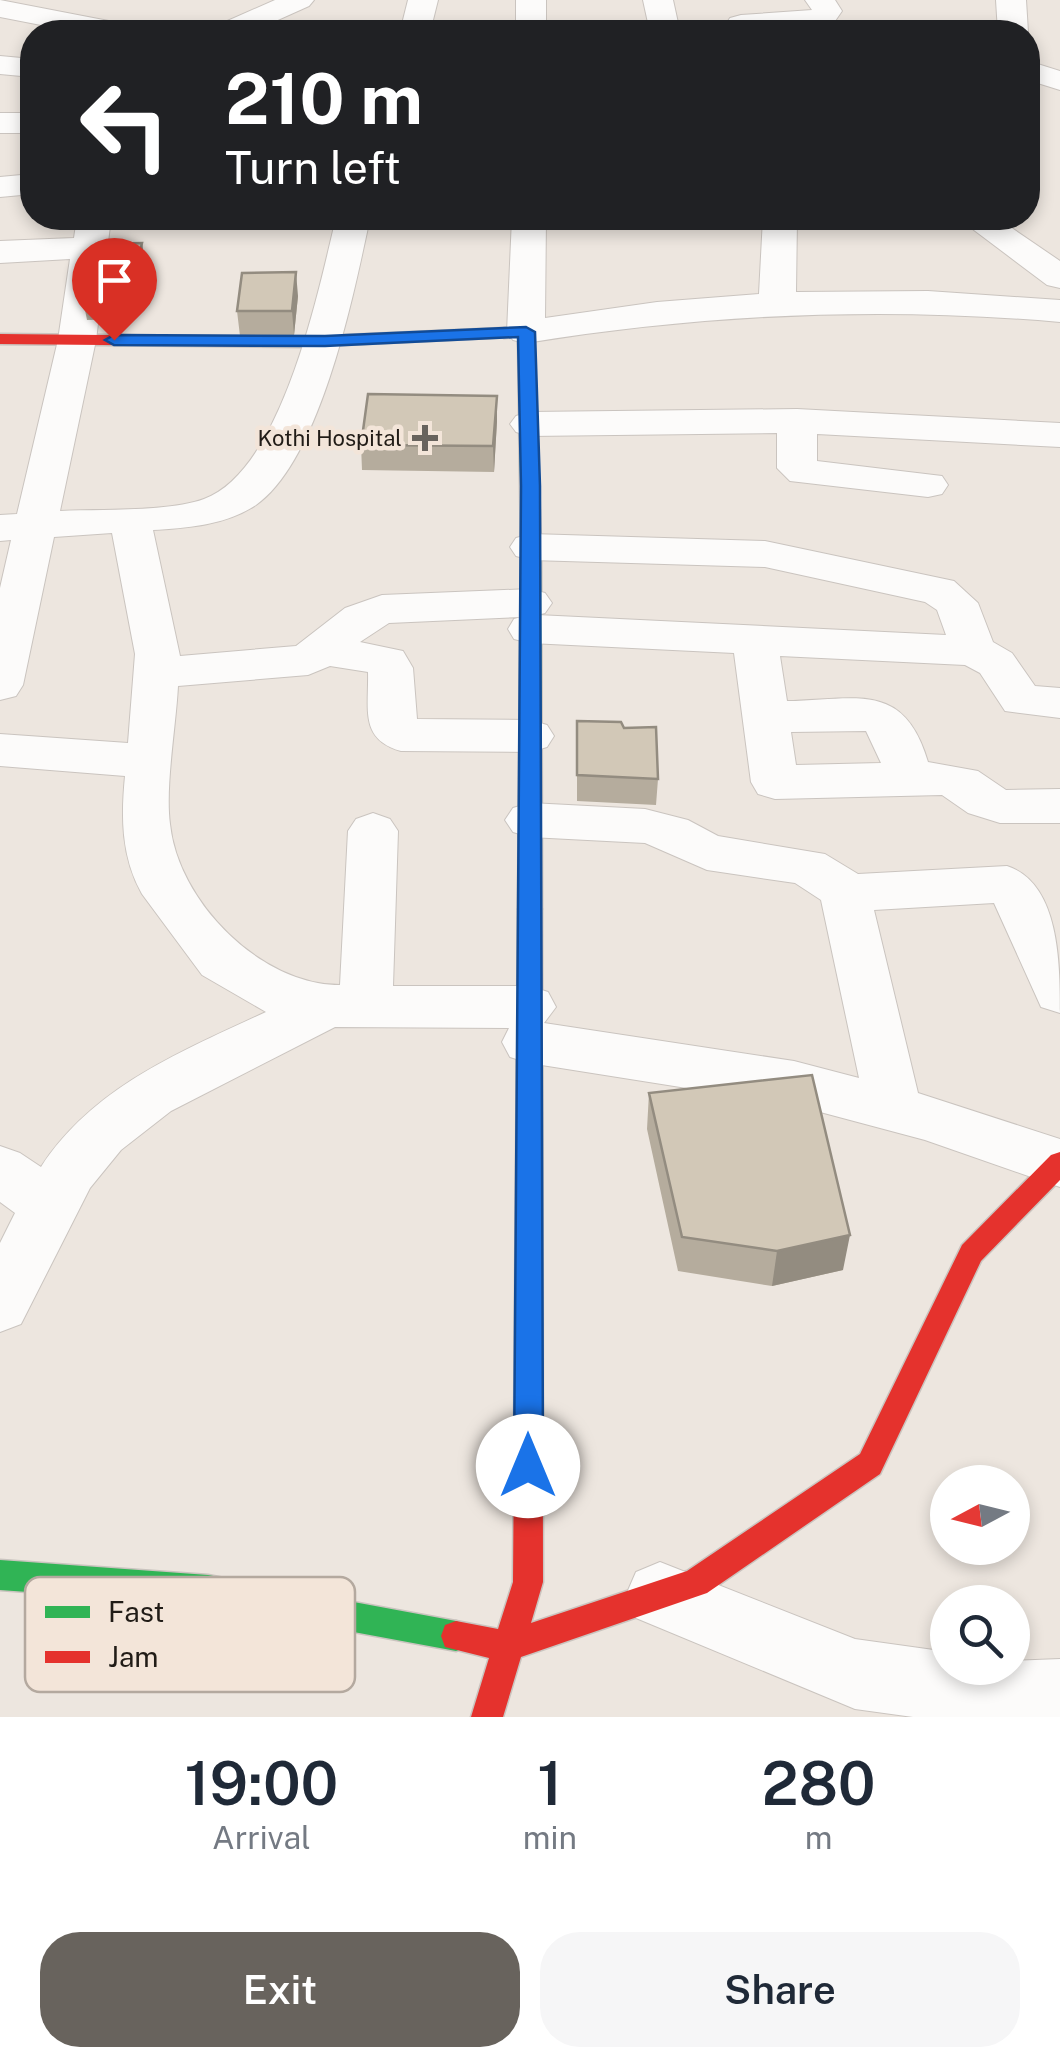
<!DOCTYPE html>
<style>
:root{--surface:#fff;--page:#f6f6f7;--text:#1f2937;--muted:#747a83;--accent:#68635d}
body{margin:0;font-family:"Public Sans",sans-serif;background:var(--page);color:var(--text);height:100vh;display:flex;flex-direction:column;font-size:38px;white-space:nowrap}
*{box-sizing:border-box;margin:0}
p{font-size:32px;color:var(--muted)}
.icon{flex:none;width:55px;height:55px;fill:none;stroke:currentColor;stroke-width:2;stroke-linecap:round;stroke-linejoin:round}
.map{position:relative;height:1717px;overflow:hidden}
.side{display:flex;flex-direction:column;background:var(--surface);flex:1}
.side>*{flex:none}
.hud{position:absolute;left:20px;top:20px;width:1020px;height:210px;border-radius:40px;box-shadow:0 5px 15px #0003;background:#202124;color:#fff;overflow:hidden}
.needle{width:65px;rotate:263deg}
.tools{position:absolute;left:930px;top:1465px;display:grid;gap:20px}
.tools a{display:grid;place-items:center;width:100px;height:100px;border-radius:50%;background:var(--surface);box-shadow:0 5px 15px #0003;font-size:50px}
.pin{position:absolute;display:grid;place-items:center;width:85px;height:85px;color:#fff;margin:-102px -42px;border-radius:50% 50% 50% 0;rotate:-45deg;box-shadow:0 0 10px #0007}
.pin .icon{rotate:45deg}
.me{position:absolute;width:110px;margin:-55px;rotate:0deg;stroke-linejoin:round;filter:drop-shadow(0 0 8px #0008)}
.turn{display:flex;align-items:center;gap:35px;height:210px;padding:0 40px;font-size:45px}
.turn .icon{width:130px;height:130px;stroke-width:2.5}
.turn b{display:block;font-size:70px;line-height:85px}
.eta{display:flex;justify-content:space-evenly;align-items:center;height:170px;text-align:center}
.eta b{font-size:60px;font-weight:600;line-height:70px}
.cta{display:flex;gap:20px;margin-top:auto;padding:20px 40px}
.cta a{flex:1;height:115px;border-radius:40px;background:var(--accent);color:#fff;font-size:40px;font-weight:600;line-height:115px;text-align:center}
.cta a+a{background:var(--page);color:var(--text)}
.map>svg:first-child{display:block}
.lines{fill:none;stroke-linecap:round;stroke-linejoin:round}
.street-casing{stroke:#cac4bf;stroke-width:2}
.fast-casing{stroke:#cac4bf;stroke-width:3}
.jam-casing{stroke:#cac4bf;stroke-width:3}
.street{fill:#fcfbfa;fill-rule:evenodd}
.fast{fill:#30b455;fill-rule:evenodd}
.jam{fill:#e5322d;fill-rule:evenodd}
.wall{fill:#b5ac9d}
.shaded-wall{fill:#938c80}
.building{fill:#d2c8b7;stroke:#938c80;stroke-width:2.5}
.route{fill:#1a73e8;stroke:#114b97;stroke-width:2.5}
.poi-dot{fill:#68635d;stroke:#f3e5d9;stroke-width:4}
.labels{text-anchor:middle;stroke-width:9;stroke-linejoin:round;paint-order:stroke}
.far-poi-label{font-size:22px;fill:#211c17;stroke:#f3e5d9;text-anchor:end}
.key{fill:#f3e5d9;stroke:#b4a99f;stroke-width:2.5}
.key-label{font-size:28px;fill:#211c17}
</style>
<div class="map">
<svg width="1060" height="1717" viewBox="0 0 1060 1717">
<rect width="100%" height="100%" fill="#ede6df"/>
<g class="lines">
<g class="street-casing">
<path id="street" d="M0,0L119,23L130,26L134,32H77L0,17Z
M275,0H314L309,6L251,32H212L216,26Z
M408,0H438L430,32H400Z
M516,0H546V32H516Z
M643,0H673L680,32H650Z
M805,0H835L842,11L833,24L823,27L739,32L726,24L730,18L741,15L812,10Z
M996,0H1026L1028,32V33L998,32Z
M0,56L32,59V77L0,74Z
M1028,61L1060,71V90L1028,80Z
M0,113H32V133H0Z
M32,174V194L0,197V177Z
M77,218H111L96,340L60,511C99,509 169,512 204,499C282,470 318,293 336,218H370C354,293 321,459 256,505C226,525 188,528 153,530L180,656L296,646L345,608L382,595L530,589L545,593L552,603L545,613L537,615L946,635L937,610L925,602L765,567L531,560L516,556L510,547L516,538L531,534L765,541L954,581L978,603L993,642L1012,653L1035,686L1060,688V718L1005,711L980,673L965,665L780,656L787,701C856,700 904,680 928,762L978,771L1006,790L1060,789V823H1000L968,813L942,795L775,799L758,794L751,782L734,653L530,643L514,639L508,629L514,619L521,617L389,623L360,642L403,651L413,668L417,719L530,720L547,725L554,736L547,747L530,752L401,751C359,739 369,709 368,672L330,666L308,675L178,686C176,726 165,786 170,824C178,902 261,985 340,985L348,831L356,819L373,813L390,819L398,831L393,986H529L548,992L556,1007L544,1023L794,1061L859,1078L821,900L795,883L707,870L645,843L530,837L513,832L505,820L513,808L530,803L645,809L688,820L718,836L825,854L858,874L1007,866C1060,883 1060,965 1060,1013L1041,1007L994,903L874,910L918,1093L1060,1139V1187L925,1140L794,1105L529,1063L510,1057L502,1042L509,1028L335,1027L171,1111L121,1150L90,1188L21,1324L0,1332V1243L15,1213L0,1202V1146L20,1153L41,1167C93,1087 182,1051 266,1012L202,975L142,894C121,857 121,817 125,776L0,766V734L128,743L135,654L112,533L54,537L23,685L16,696L0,700V588L11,540L0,541V515L17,514L58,340L70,259L0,263V241L74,238ZM866,731L881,763L796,765L791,732Z
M512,218H546L545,318L657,302L759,294L763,218H797L796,292L928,291L1060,300V322C880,306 704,314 526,343L513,340L507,332Z
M958,218H997L1060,261V288L1047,285Z
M797,409L1060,423V447L817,434V461L942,476L948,485L942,494L928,497L790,481L777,468V433L530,436L516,432L510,424L516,416L530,412Z
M660,1562L855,1639L948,1652V1668H1012V1661L1060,1659V1717H913L855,1709L636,1618L626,1595L636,1572Z"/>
</g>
<g class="fast-casing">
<path id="fast" d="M526,327L534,332L541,547L542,909L538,915H522L518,909L521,547L518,337L504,338L496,333L504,328Z
M0,1560L208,1575L456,1621L467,1625L471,1636L467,1647L456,1651L208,1605L0,1590Z"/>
</g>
<g class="jam-casing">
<path id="jam" d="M504,328L510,329V337L301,347L0,344V334L301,337Z
M530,901L538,903L542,909L543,1582L531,1623L687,1571L860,1454L962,1245L1051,1155L1060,1152V1180L981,1261L880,1474L707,1593L521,1657L503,1717H471L489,1658L445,1647L441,1636L445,1625L456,1621L498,1629L513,1582L518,909L522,903Z"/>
</g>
<use href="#street" class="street"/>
<use href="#fast" class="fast"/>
<use href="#jam" class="jam"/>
</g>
<path class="wall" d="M146,268L134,319L87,320L82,295Z
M298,296L294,335L240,336L237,311Z
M497,396V421L494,472L362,470L361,445Z
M577,721L658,779L656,805L577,801Z
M649,1093L843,1270L772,1286L678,1271L647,1129Z"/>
<path class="shaded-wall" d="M142,243L146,268L134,319L130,295Z
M296,272L298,296L294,335L292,311Z
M497,396V421L494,472L493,446Z
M850,1235L843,1270L772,1286L777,1251Z"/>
<path class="building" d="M142,243L130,295H82L96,244Z
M296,272L292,311H237L242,273Z
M368,394L497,396L493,446L361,445Z
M577,721L621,722L624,728L656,727L658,779L577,775Z
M812,1075L850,1235L777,1251L682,1237L649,1093Z"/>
<path class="route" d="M526,327L535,332L540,486L543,1466L539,1476L528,1480L518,1476L514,1466L521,486L518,337L325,346L114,345L105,340L114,335L325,336Z"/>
<path class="poi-dot" d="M420 423h10v10h10v10h-10v10h-10v-10h-10v-10h10z"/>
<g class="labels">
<g class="far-poi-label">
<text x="402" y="446">Kothi Hospital</text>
</g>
</g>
<rect x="25" y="1577" width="330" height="115" rx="15" class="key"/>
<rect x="45" y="1606" width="45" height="12" fill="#30b455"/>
<rect x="45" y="1651" width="45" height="12" fill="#e5322d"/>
<g class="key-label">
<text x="108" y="1622">Fast</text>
<text x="108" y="1667">Jam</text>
</g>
</svg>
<div class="tools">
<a><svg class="needle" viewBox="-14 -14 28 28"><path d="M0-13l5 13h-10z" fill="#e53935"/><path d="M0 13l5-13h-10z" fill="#747a83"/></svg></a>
<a><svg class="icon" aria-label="search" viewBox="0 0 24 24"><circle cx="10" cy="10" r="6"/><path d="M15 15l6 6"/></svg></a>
</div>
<div class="pin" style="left:114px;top:340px;background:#d93025"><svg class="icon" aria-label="arrive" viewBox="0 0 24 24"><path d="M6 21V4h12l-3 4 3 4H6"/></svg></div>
<svg class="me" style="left:528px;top:1466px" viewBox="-20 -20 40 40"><circle r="19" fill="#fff"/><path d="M0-13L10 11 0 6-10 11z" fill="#1a73e8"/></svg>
<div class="hud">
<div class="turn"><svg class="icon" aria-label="left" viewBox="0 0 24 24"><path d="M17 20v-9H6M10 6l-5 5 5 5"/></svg><div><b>210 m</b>Turn left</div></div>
</div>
</div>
<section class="side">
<div class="eta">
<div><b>19:00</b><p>Arrival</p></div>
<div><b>1</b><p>min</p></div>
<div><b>280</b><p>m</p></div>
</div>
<div class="cta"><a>Exit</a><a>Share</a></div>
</section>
